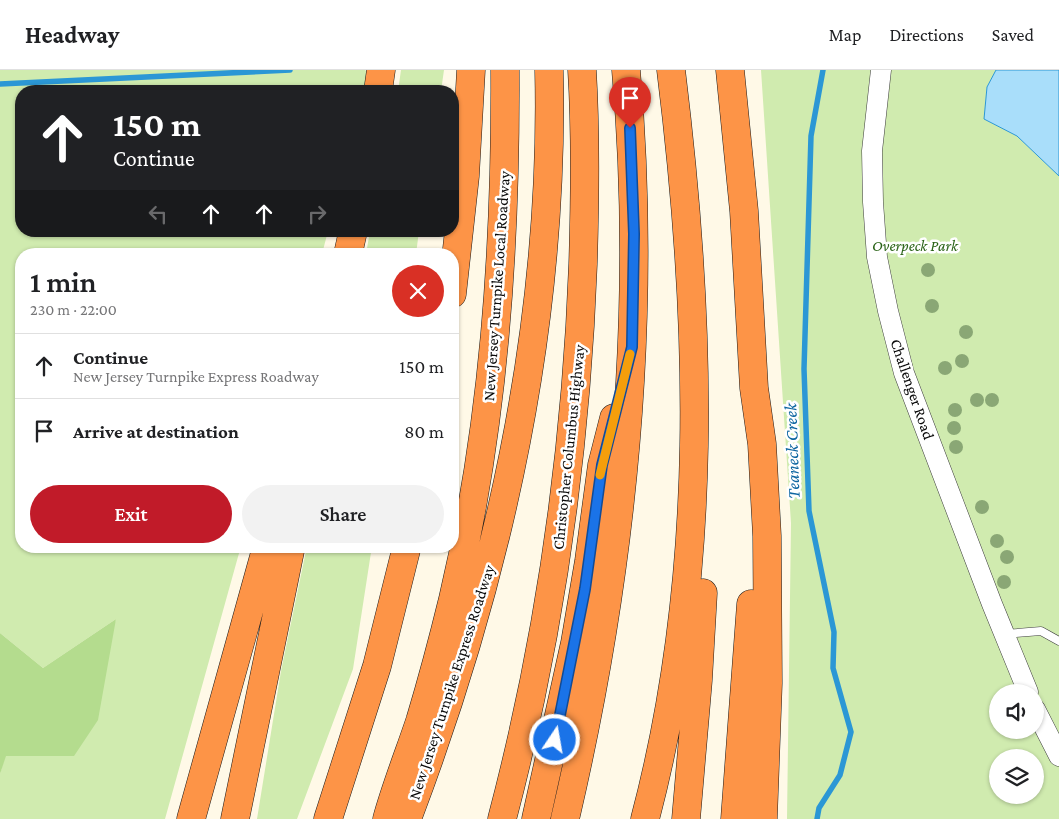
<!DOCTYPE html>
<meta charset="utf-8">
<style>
:root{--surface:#fff;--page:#f2f2f2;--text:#202124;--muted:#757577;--line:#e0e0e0;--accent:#c11b29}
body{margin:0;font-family:"Crimson Pro",serif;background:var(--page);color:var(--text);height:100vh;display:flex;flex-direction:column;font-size:19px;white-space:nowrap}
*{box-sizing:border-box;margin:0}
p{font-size:16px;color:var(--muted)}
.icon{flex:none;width:28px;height:28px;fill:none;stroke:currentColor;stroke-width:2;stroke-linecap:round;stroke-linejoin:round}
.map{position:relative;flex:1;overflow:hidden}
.panel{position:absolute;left:15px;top:178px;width:444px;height:305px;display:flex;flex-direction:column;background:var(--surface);border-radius:20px;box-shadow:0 1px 4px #0004}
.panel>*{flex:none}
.hud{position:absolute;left:15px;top:15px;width:444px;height:152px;border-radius:20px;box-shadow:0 1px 4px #0004;background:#202124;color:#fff;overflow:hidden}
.buttons{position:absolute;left:989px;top:614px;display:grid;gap:10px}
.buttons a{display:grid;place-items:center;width:55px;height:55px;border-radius:50%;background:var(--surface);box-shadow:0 1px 4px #0004;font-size:25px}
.pin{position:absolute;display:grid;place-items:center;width:42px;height:42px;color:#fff;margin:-51px -21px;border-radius:50% 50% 50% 0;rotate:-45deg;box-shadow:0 0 5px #0007}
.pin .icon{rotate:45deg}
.me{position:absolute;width:55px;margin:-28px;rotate:12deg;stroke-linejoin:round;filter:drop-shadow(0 0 4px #0008)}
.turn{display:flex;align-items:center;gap:18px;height:105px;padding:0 15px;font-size:22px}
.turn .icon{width:65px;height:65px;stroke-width:2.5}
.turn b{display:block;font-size:35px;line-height:42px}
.lanes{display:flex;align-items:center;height:48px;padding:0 15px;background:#0003;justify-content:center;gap:25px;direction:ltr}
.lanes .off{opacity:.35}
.round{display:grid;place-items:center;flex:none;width:52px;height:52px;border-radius:26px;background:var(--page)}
.overview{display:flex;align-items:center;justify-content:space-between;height:85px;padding:0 15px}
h1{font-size:30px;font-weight:600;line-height:38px}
.button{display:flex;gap:10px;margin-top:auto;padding:10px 15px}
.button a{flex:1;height:58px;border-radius:30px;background:var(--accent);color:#fff;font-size:20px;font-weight:600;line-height:58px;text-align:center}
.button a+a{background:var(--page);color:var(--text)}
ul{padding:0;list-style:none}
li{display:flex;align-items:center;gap:15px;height:65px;padding:0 15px;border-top:1px solid var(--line)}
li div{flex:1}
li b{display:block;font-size:19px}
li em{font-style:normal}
header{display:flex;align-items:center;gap:30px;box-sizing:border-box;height:70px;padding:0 25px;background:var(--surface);border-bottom:1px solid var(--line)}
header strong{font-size:24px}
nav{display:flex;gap:28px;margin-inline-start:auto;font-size:18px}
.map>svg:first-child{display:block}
.green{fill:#d0ebaf;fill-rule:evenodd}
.forest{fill:#b4dc8e}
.water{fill:#a9defa;stroke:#2b97d5}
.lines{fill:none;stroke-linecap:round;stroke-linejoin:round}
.stream{stroke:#2b97d5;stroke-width:5.5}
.service-casing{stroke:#3d3d3d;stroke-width:9}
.tertiary-casing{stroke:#3d3d3d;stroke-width:21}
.motorway-casing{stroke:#1b1b1b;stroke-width:29}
.service{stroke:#fff;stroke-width:8}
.tertiary{stroke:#fff;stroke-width:20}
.motorway{stroke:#fd9447;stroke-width:28}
.tree{fill:#8aa775}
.route-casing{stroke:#114b97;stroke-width:12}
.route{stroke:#1a73e8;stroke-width:9}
.slow{stroke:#f59e0b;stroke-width:9}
.labels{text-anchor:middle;stroke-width:5;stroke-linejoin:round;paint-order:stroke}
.park-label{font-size:16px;font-style:italic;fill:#2b6418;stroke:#fff}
.street-label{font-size:16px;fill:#0a0a0a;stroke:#fff}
.water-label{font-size:18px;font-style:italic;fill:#0e66a1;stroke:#fff}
</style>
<header>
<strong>Headway</strong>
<nav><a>Map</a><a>Directions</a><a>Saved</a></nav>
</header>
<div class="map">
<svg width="1059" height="749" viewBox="0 0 1059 749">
<rect width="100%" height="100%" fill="#fff9e7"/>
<path class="green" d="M0,0H365L372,6L367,21H21V161H328L322,184H21V476H241L165,749H0V704L5,686H73L116,549L43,598L0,563Z
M401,0H444L441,21H398Z
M761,0H996L987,17L984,49L1017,66L1059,106V749H787L791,453ZM998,622H1035V660H998ZM998,688H1035V725H998Z
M370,161H419L416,184H366Z
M307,476H372L353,599L297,749H257L281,601Z"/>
<path class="forest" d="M116,549L98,650L74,686H6L0,704V563L43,598Z"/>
<path class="water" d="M996,0H1059V106L1017,66L984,49L987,17Z"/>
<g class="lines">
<path class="stream" d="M0,14L290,0
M817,749L819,738L840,705L851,662L833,598L834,562L809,441L804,299L811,66L823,0"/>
<g class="service-casing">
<path id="service" d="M1005,564L1041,561L1059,571"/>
</g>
<g class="tertiary-casing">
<path id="tertiary" d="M881,0L872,81L873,132L877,187L888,241L904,303L992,534L1028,622
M1035,639L1059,686"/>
</g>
<g class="motorway-casing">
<path id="motorway" d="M730,0L744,141L754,318L762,374L767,466L768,613L763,749
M378,21L381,0
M348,184L353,161
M452,224L465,106L471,0
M191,749L267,476
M235,749L291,476
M328,749L377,596L407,476
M387,749C396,716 409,684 420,651C432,611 443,570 453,529C494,355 506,178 505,0
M407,749C498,509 555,258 549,0
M502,749C550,567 576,382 583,194C585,129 586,64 582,0
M536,749L575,573L589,491L602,395L614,348
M565,749C622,505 648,250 626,0
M645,749C710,503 702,250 671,0
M686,749L698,610L703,523
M735,749L751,534"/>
</g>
<use href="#service" class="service"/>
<use href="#tertiary" class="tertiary"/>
<use href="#motorway" class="motorway"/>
</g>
<g class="tree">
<circle cx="928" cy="200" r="7"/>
<circle cx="932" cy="236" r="7"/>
<circle cx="966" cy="262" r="7"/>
<circle cx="962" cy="291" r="7"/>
<circle cx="945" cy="298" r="7"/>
<circle cx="977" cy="330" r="7"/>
<circle cx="992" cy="330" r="7"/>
<circle cx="955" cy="340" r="7"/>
<circle cx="954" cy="358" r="7"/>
<circle cx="956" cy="377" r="7"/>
<circle cx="982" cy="437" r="7"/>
<circle cx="997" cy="471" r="7"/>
<circle cx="1007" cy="487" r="7"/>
<circle cx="1004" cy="512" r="7"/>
</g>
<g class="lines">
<g class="route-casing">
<path id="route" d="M555,670L585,519L602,395L632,277L634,164L630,58"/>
</g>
<use href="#route" class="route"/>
<path class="slow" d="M600,405L630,284"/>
</g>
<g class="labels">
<g class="park-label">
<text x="915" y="181">Overpeck Park</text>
</g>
<g class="street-label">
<text transform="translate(496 216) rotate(-86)" y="6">New Jersey Turnpike Local Roadway</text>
<text transform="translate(913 319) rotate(71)" y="6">Challenger Road</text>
<text transform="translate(568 377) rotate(-84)" y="6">Christopher Columbus Highway</text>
<text transform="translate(451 612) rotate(-72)" y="6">New Jersey Turnpike Express Roadway</text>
</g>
<g class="water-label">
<text transform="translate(792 381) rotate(-92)" y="6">Teaneck Creek</text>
</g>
</g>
</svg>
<div class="buttons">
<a><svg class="icon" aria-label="sound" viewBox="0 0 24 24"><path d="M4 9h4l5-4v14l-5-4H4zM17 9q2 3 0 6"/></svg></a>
<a><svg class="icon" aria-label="layers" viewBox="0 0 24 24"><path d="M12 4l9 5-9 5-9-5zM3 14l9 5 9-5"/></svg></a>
</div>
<div class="pin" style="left:630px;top:58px;background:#d93025"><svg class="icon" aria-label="arrive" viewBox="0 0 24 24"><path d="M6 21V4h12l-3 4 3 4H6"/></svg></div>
<svg class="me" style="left:555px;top:670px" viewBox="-20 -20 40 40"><circle r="17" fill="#1a73e8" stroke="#fff" stroke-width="3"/><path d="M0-11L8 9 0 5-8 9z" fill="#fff"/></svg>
<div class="hud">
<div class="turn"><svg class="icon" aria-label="ahead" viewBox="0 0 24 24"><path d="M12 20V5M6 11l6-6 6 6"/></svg><div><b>150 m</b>Continue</div></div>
<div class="lanes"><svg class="icon off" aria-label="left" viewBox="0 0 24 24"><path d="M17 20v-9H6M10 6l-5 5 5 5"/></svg><svg class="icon" aria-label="ahead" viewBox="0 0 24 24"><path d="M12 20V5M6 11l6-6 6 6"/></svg><svg class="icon" aria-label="ahead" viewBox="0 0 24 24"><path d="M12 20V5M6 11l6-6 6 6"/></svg><svg class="icon off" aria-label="right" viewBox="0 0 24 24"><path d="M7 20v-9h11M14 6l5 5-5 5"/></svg></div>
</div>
<section class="panel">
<div class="overview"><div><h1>1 min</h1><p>230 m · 22:00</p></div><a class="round" style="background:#d93025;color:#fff"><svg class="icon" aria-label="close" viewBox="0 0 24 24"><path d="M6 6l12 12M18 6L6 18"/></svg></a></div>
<ul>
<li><svg class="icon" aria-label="ahead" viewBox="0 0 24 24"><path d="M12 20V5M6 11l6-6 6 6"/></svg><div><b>Continue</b><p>New Jersey Turnpike Express Roadway</p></div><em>150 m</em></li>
<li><svg class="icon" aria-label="arrive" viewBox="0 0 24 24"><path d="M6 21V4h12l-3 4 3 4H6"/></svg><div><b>Arrive at destination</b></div><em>80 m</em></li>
</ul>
<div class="button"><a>Exit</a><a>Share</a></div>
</section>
</div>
